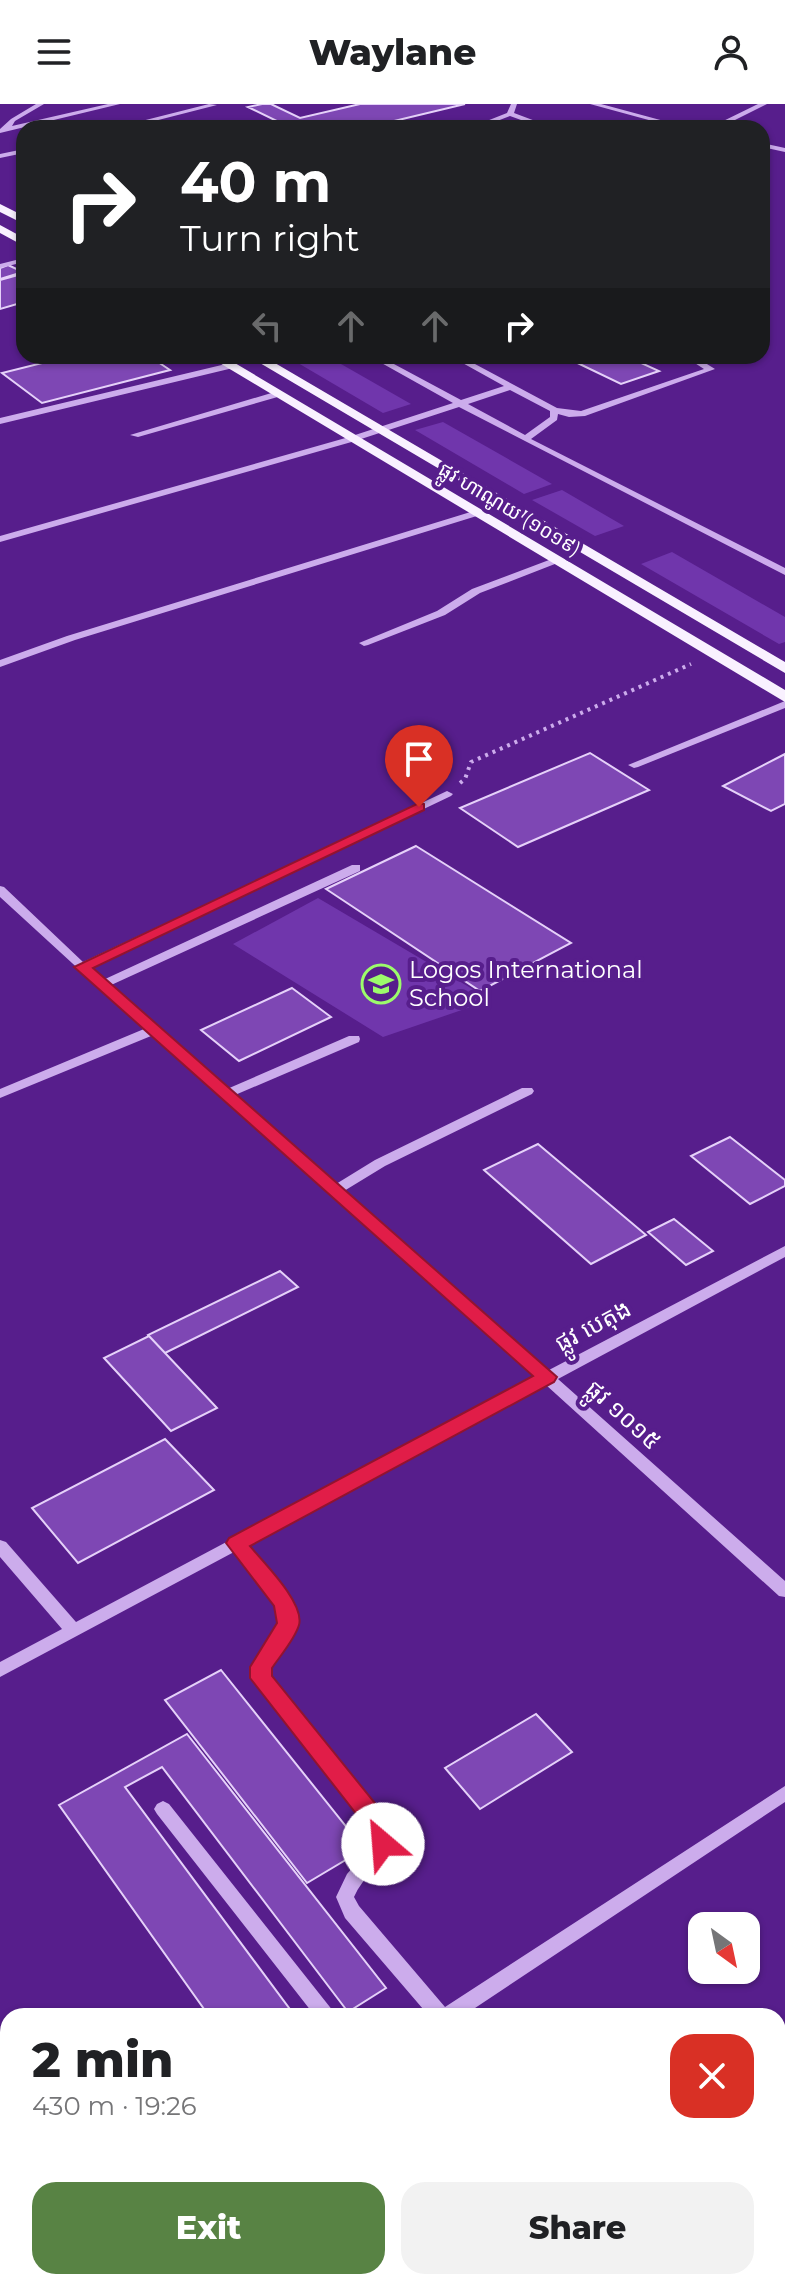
<!DOCTYPE html>
<meta charset="utf-8">
<style>
:root{--surface:#fff;--page:#f2f2f2;--text:#202124;--muted:#757577;--accent:#588344}
body{margin:0;font-family:Montserrat,"Noto Sans Khmer",sans-serif;background:var(--page);color:var(--text);height:100vh;display:flex;flex-direction:column;font-size:30px;white-space:nowrap}
*{box-sizing:border-box;margin:0}
p{font-size:26px;color:var(--muted)}
.icon{flex:none;width:44px;height:44px;fill:none;stroke:currentColor;stroke-width:2;stroke-linecap:round;stroke-linejoin:round}
.map{position:relative;flex:1;overflow:hidden}
.sheet{position:absolute;left:0px;top:1904px;width:786px;height:282px;display:flex;flex-direction:column;background:var(--surface);border-radius:24px 24px 0 0;box-shadow:0 2px 6px #0004}
.sheet>*{flex:none}
.guide{position:absolute;left:16px;top:16px;width:754px;height:244px;border-radius:24px;box-shadow:0 2px 6px #0004;background:#202124;color:#fff;overflow:hidden}
.needle{width:52px;rotate:147deg}
.fabs{position:absolute;left:688px;top:1808px;display:grid;gap:16px}
.fabs a{display:grid;place-items:center;width:72px;height:72px;border-radius:16px;background:var(--surface);box-shadow:0 2px 6px #0004;font-size:40px}
.pin{position:absolute;display:grid;place-items:center;width:68px;height:68px;color:#fff;margin:-82px -34px;border-radius:50% 50% 50% 0;rotate:-45deg;box-shadow:0 0 8px #0007}
.pin .icon{rotate:45deg}
.me{position:absolute;width:88px;margin:-44px;rotate:333deg;stroke-linejoin:round;filter:drop-shadow(0 0 6px #0008)}
.turn{display:flex;align-items:center;gap:28px;height:168px;padding:0 32px;font-size:36px}
.turn .icon{width:104px;height:104px;stroke-width:2.5}
.turn b{display:block;font-size:56px;line-height:68px}
.lanes{display:flex;align-items:center;height:76px;padding:0 32px;background:#0003;justify-content:center;gap:40px;direction:ltr}
.lanes .off{opacity:.35}
.round{display:grid;place-items:center;flex:none;width:84px;height:84px;border-radius:24px;background:var(--page)}
.overview{display:flex;align-items:center;justify-content:space-between;height:136px;padding:0 32px}
h1{font-size:48px;font-weight:800;line-height:60px}
.action{display:flex;gap:16px;margin-top:auto;padding:16px 32px}
.action a{flex:1;height:92px;border-radius:24px;background:var(--accent);color:#fff;font-size:32px;font-weight:800;line-height:92px;text-align:center}
.action a+a{background:var(--page);color:var(--text)}
header{display:flex;justify-content:space-between;align-items:center;height:104px;padding:0 32px;background:var(--surface);font-size:36px;font-weight:800}
.map>svg:first-child{display:block}
.green{fill:#7036ac}
.building{fill:#7e47b4;stroke:#e5d1f9;stroke-width:2}
.lines{fill:none;stroke-linecap:round;stroke-linejoin:round}
.path{stroke:#ccacec;stroke-width:4;stroke-dasharray:3 5;stroke-linecap:butt}
.minor{fill:#ccacec;fill-rule:evenodd}
.major{fill:#f9f1ff;fill-rule:evenodd}
.route{fill:#e11d48;stroke:#92132f;stroke-width:2}
.labels{text-anchor:middle;stroke-width:8;stroke-linejoin:round;paint-order:stroke}
.far-street-label{font-size:20px;fill:#fff;stroke:#571e8c}
.poi-label{font-size:24px;fill:#fff;stroke:#571e8c;text-anchor:start}
.street-label{font-size:24px;fill:#fff;stroke:#571e8c}
</style>
<header><svg class="icon" aria-label="menu" viewBox="0 0 24 24"><path d="M4 6h16M4 12h16M4 18h16"/></svg>Waylane<svg class="icon" aria-label="person" viewBox="0 0 24 24"><circle cx="12" cy="8" r="4"/><path d="M4 21q1-7 8-7t8 7"/></svg></header>
<div class="map">
<svg width="785" height="2185" viewBox="0 0 785 2185">
<rect width="100%" height="100%" fill="#571e8c"/>
<path class="green" d="M327,252L411,300L383,309L298,259Z
M443,318L552,380L524,390L415,326Z
M562,386L624,422L595,432L532,396Z
M672,448L785,513V538L779,540L641,460Z
M318,794L491,896L383,933L233,840Z"/>
<path class="building" d="M262,0H271L300,14L360,0H465L365,24H291L248,3Z
M8,161L23,168L0,175V164Z
M18,171L24,174V198L0,205V176Z
M70,252H149L170,266L42,299L2,269Z
M563,252H626L659,267L621,280Z
M590,649L649,686L518,743L460,704Z
M785,650V700L771,707L723,682Z
M416,742L571,839L480,887L326,785Z
M292,884L331,913L239,957L201,926Z
M730,1033L785,1076V1082L750,1100L691,1052Z
M538,1040L646,1131L591,1160L484,1066Z
M674,1115L713,1147L686,1161L648,1128Z
M280,1167L298,1183L165,1249L148,1231Z
M149,1232L217,1304L171,1327L104,1254Z
M165,1335L214,1386L78,1459L32,1404Z
M221,1566L364,1745L307,1779L165,1596Z
M536,1610L572,1648L480,1705L445,1664Z
M187,1630L386,1884L348,1908L162,1663L125,1683L295,1912H209L59,1701Z"/>
<g class="lines">
<path class="path" d="M460,679L465,675L471,658L691,560"/>
<path class="minor" d="M36,0H44L15,17L12,22L108,0H120L0,29V25L11,15Z
M209,0L217,1L127,24H114Z
M511,0H517L514,9L554,24H543L510,12L479,24H469L507,9Z
M590,0H601L690,24H678Z
M758,0H767L719,24H709Z
M762,39L785,44V48L762,43Z
M24,45V49L0,54V50Z
M24,154V158L0,164V160Z
M369,252H379L461,296L504,282L450,252H460L557,304L581,307L704,265L684,252H694L715,265L585,312L569,313L558,310L557,316L531,335L785,464V471L459,303L355,337L0,438V432L349,333L453,299ZM510,286L550,307V313L525,331L468,300Z
M230,259L233,260V264L0,320V314Z
M278,287L282,290L281,292L138,333L130,331Z
M477,406L482,409L480,411L75,536L0,563V556L67,532Z
M557,453L560,454V458L480,489L445,511L368,541L364,542L359,539L437,507L472,485Z
M785,597V604L638,663L634,664L628,661Z
M447,687L453,690L451,692L90,864L103,876L352,761H360V767L109,882L227,985L349,932H359L360,935L359,938L235,991L336,1080L375,1056L522,984H532L534,987L532,990L385,1062L344,1087L549,1266L785,1142V1153L558,1275L785,1477V1493L779,1492L546,1281L247,1441C260,1458 302,1499 296,1520C292,1535 278,1551 270,1564V1572L388,1721L392,1740C382,1760 363,1772 354,1793L359,1802L445,1903L785,1682V1698L463,1912H429L345,1814L336,1793L347,1770L374,1739L371,1724L252,1574V1563L280,1519L277,1502L234,1448L0,1573V1558L62,1525L0,1453V1436L6,1438L76,1518L537,1273L151,932L0,994V985L144,925L0,793V782L4,783L83,858Z
M163,1697L169,1700L337,1912H315L157,1710L154,1705L157,1700Z
M25,2178H55L52,2185H22Z"/>
<path class="major" d="M0,100L24,112V120L0,108Z
M0,121L24,134V142L0,129Z
M208,252H223L785,586V598Z
M248,252H263L785,558V569Z"/>
</g>
<path class="route" d="M419,699L424,700V706L93,864L557,1273L554,1278L250,1442C263,1458 305,1499 299,1521C295,1535 280,1552 272,1564V1572L387,1714L395,1740L392,1747L383,1750L375,1747L368,1725L250,1574V1563L277,1519L274,1502L226,1439L229,1434L533,1272L74,863Z"/>
<defs>
<g id="school-ring" transform="scale(2)"><circle r="9.5" fill="#571e8c" stroke="#9cfb6b" stroke-width="1.5"/><path d="M0-5L7-2L0 1L-7-2ZM-4 1L0 2.5L4 1V4Q0 6-4 4Z" fill="#9cfb6b"/></g>
</defs>
<g fill-rule="evenodd">
<use href="#school-ring" x="381" y="880"/>
</g>
<g class="labels">
<g class="far-street-label">
<text transform="translate(510 405) rotate(31)" y="7">ផ្លូវ ហាណូយ (១០១៩)</text>
</g>
<g class="poi-label">
<text x="409" y="874">Logos International<tspan x="409" dy="28">School</tspan></text>
</g>
<g class="street-label">
<text transform="translate(593 1222) rotate(-28)" y="8">ផ្លូវ បេតុង</text>
<text transform="translate(623 1311) rotate(42)" y="8">ផ្លូវ ១០១៥</text>
</g>
</g>
</svg>
<div class="fabs">
<a><svg class="needle" viewBox="-14 -14 28 28"><path d="M0-13l5 13h-10z" fill="#e53935"/><path d="M0 13l5-13h-10z" fill="#757577"/></svg></a>
</div>
<div class="pin" style="left:419px;top:703px;background:#d93025"><svg class="icon" aria-label="arrive" viewBox="0 0 24 24"><path d="M6 21V4h12l-3 4 3 4H6"/></svg></div>
<svg class="me" style="left:383px;top:1740px" viewBox="-20 -20 40 40"><circle r="19" fill="#fff"/><path d="M0-13L10 11 0 6-10 11z" fill="#e11d48"/></svg>
<div class="guide">
<div class="turn"><svg class="icon" aria-label="right" viewBox="0 0 24 24"><path d="M7 20v-9h11M14 6l5 5-5 5"/></svg><div><b>40 m</b>Turn right</div></div>
<div class="lanes"><svg class="icon off" aria-label="left" viewBox="0 0 24 24"><path d="M17 20v-9H6M10 6l-5 5 5 5"/></svg><svg class="icon off" aria-label="ahead" viewBox="0 0 24 24"><path d="M12 20V5M6 11l6-6 6 6"/></svg><svg class="icon off" aria-label="ahead" viewBox="0 0 24 24"><path d="M12 20V5M6 11l6-6 6 6"/></svg><svg class="icon" aria-label="right" viewBox="0 0 24 24"><path d="M7 20v-9h11M14 6l5 5-5 5"/></svg></div>
</div>
<section class="sheet">
<div class="overview"><div><h1>2 min</h1><p>430 m · 19:26</p></div><a class="round" style="background:#d93025;color:#fff"><svg class="icon" aria-label="close" viewBox="0 0 24 24"><path d="M6 6l12 12M18 6L6 18"/></svg></a></div>
<div class="action"><a>Exit</a><a>Share</a></div>
</section>
</div>
